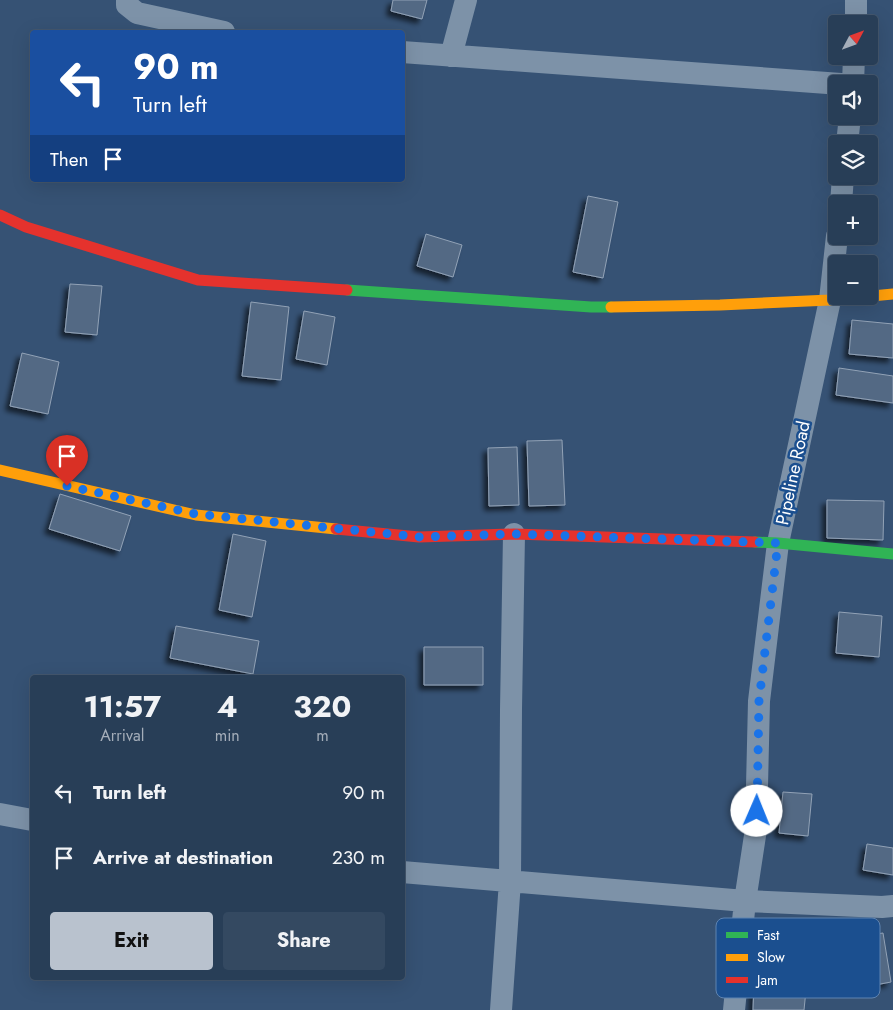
<!DOCTYPE html>
<meta charset="utf-8">
<style>
:root{--surface:#283e57;--page:#344961;--text:#f1f3f6;--muted:#a5aeba;--line:#44576d;--accent:#b9c2ce}
body{margin:0;font-family:Jost,sans-serif;background:var(--page);color:var(--text);height:100vh;display:flex;flex-direction:column;font-size:19px;white-space:nowrap}
*{box-sizing:border-box;margin:0}
p{font-size:16px;color:var(--muted)}
.icon{flex:none;width:28px;height:28px;fill:none;stroke:currentColor;stroke-width:2;stroke-linecap:round;stroke-linejoin:round}
.map{position:relative;flex:1;overflow:hidden}
.sheet{position:absolute;left:30px;top:675px;width:375px;height:305px;display:flex;flex-direction:column;background:var(--surface);border-radius:5px;box-shadow:0 5px 20px #0002,0 0 0 1px var(--line)}
.sheet>*{flex:none}
.hud{position:absolute;left:30px;top:30px;width:375px;height:152px;border-radius:5px;box-shadow:0 5px 20px #0002,0 0 0 1px var(--line);background:#1a4fa0;color:#fff;overflow:hidden}
.needle{width:32px;rotate:49deg}
.controls{position:absolute;left:828px;top:15px;display:grid;gap:10px}
.controls a{display:grid;place-items:center;width:50px;height:50px;border-radius:5px;background:var(--surface);box-shadow:0 5px 20px #0002,0 0 0 1px var(--line);font-size:25px}
.pin{position:absolute;display:grid;place-items:center;width:42px;height:42px;color:#fff;margin:-51px -21px;border-radius:50% 50% 50% 0;rotate:-45deg;box-shadow:0 0 5px #0007}
.pin .icon{rotate:45deg}
.me{position:absolute;width:55px;margin:-28px;rotate:1deg;stroke-linejoin:round;filter:drop-shadow(0 0 4px #0008)}
.turn{display:flex;align-items:center;gap:18px;height:105px;padding:0 20px;font-size:22px}
.turn .icon{width:65px;height:65px;stroke-width:2.5}
.turn b{display:block;font-size:35px;line-height:42px}
.then{display:flex;align-items:center;height:48px;padding:0 20px;background:#0003;gap:10px;font-size:19px}
.eta{display:flex;justify-content:space-evenly;align-items:center;height:85px;text-align:center}
.eta b{font-size:30px;font-weight:700;line-height:35px}
.button{display:flex;gap:10px;margin-top:auto;padding:10px 20px}
.button a{flex:1;height:58px;border-radius:5px;background:var(--accent);color:#111;font-size:20px;font-weight:700;line-height:58px;text-align:center}
.button a+a{background:var(--page);color:var(--text)}
ul{padding:0;list-style:none}
li{display:flex;align-items:center;gap:15px;height:65px;padding:0 20px}
li div{flex:1}
li b{display:block;font-size:19px}
li em{font-style:normal}
.map>svg:first-child{display:block}
.building{fill:#526984;stroke:#92a2b6;filter:url(#shadow)}
.lines{fill:none;stroke-linecap:round;stroke-linejoin:round}
.street{stroke:#7d92a8;stroke-width:22}
.fast{stroke:#30b455;stroke-width:11}
.slow{stroke:#ff9f0a;stroke-width:11}
.jam{stroke:#e5322d;stroke-width:11}
.route{stroke:#1a73e8;stroke-width:9;stroke-dasharray:0 16.2}
.labels{text-anchor:middle;stroke-width:5;stroke-linejoin:round;paint-order:stroke}
.street-label{font-size:18px;fill:#fff;stroke:#1b4f8f}
.key{fill:#1b4f8f;stroke:#5f84b1;stroke-width:1}
.key-label{font-size:14px;fill:#fff}
</style>
<div class="map">
<svg width="893" height="1010" viewBox="0 0 893 1010">
<defs>
<filter id="shadow"><feDropShadow dx="-4.5" dy="4.5" stdDeviation="2.5" flood-color="#0009"/></filter>
</defs>
<rect width="100%" height="100%" fill="#365274"/>
<path class="building" d="M393,0H427L422,19L391,11Z
M588,196L618,202L603,278L573,272Z
M426,234L462,245L453,277L417,266Z
M70,284L102,286L97,335L65,332Z
M251,302L289,307L281,380L242,376Z
M304,311L335,317L327,365L296,359Z
M852,320L893,324V358L849,354Z
M22,353L59,362L48,414L10,406Z
M839,368L893,376V403L836,395Z
M562,440L565,505L529,506L527,441Z
M517,447L519,505L489,506L488,448Z
M60,494L131,516L120,551L49,529Z
M827,500L884,501L883,540L827,538Z
M233,534L266,541L252,617L219,610Z
M839,612L882,616L879,657L836,653Z
M176,626L259,641L253,674L170,658Z
M424,647H483V685H424Z
M783,792L812,794L808,836L779,833Z
M867,844L893,848V875L863,870Z
M883,933L891,982L859,988L850,938Z
M756,934L811,940L804,1010H753Z"/>
<g class="lines">
<path class="street" d="M127,0V5L137,13L224,32
M856,24V0
M402,52L841,84
M451,56L466,0
M853,84L854,56
M847,144L850,116
M841,204L843,176
M0,814L32,820
M402,872L745,901L882,907L893,906
M501,1010L510,881L511,709L514,534
M734,1010L745,901L756,829L759,701L778,543L830,300L837,236"/>
<path class="fast" d="M347,290L591,307H611
M755,542L778,543L893,554"/>
<path class="slow" d="M611,307L720,305L830,300L893,294
M0,470L196,515L336,529"/>
<path class="jam" d="M0,215L26,227L198,280L347,290
M336,529L419,537L514,534L755,542"/>
</g>
<g class="lines">
<path class="route" d="M67,486L196,514L420,537L514,534L778,543L759,701L757,811"/>
</g>
<g class="labels">
<g class="street-label">
<text transform="translate(793 473) rotate(-78)" y="6">Pipeline Road</text>
</g>
</g>
<rect x="716" y="918" width="164" height="80" rx="8" class="key"/>
<rect x="726" y="932" width="22" height="6" fill="#30b455"/>
<rect x="726" y="954" width="22" height="7" fill="#ff9f0a"/>
<rect x="726" y="977" width="22" height="6" fill="#e5322d"/>
<g class="key-label">
<text x="757" y="940">Fast</text>
<text x="757" y="962">Slow</text>
<text x="757" y="985">Jam</text>
</g>
</svg>
<div class="controls">
<a><svg class="needle" viewBox="-14 -14 28 28"><path d="M0-13l5 13h-10z" fill="#e53935"/><path d="M0 13l5-13h-10z" fill="#a5aeba"/></svg></a>
<a><svg class="icon" aria-label="sound" viewBox="0 0 24 24"><path d="M4 9h4l5-4v14l-5-4H4zM17 9q2 3 0 6"/></svg></a>
<a><svg class="icon" aria-label="layers" viewBox="0 0 24 24"><path d="M12 4l9 5-9 5-9-5zM3 14l9 5 9-5"/></svg></a>
<a>+</a>
<a>−</a>
</div>
<div class="pin" style="left:67px;top:486px;background:#d93025"><svg class="icon" aria-label="arrive" viewBox="0 0 24 24"><path d="M6 21V4h12l-3 4 3 4H6"/></svg></div>
<svg class="me" style="left:757px;top:811px" viewBox="-20 -20 40 40"><circle r="19" fill="#fff"/><path d="M0-13L10 11 0 6-10 11z" fill="#1a73e8"/></svg>
<div class="hud">
<div class="turn"><svg class="icon" aria-label="left" viewBox="0 0 24 24"><path d="M17 20v-9H6M10 6l-5 5 5 5"/></svg><div><b>90 m</b>Turn left</div></div>
<div class="then">Then<svg class="icon" aria-label="arrive" viewBox="0 0 24 24"><path d="M6 21V4h12l-3 4 3 4H6"/></svg></div>
</div>
<section class="sheet">
<div class="eta">
<div><b>11:57</b><p>Arrival</p></div>
<div><b>4</b><p>min</p></div>
<div><b>320</b><p>m</p></div>
</div>
<ul>
<li><svg class="icon" aria-label="left" viewBox="0 0 24 24"><path d="M17 20v-9H6M10 6l-5 5 5 5"/></svg><div><b>Turn left</b></div><em>90 m</em></li>
<li><svg class="icon" aria-label="arrive" viewBox="0 0 24 24"><path d="M6 21V4h12l-3 4 3 4H6"/></svg><div><b>Arrive at destination</b></div><em>230 m</em></li>
</ul>
<div class="button"><a>Exit</a><a>Share</a></div>
</section>
</div>
